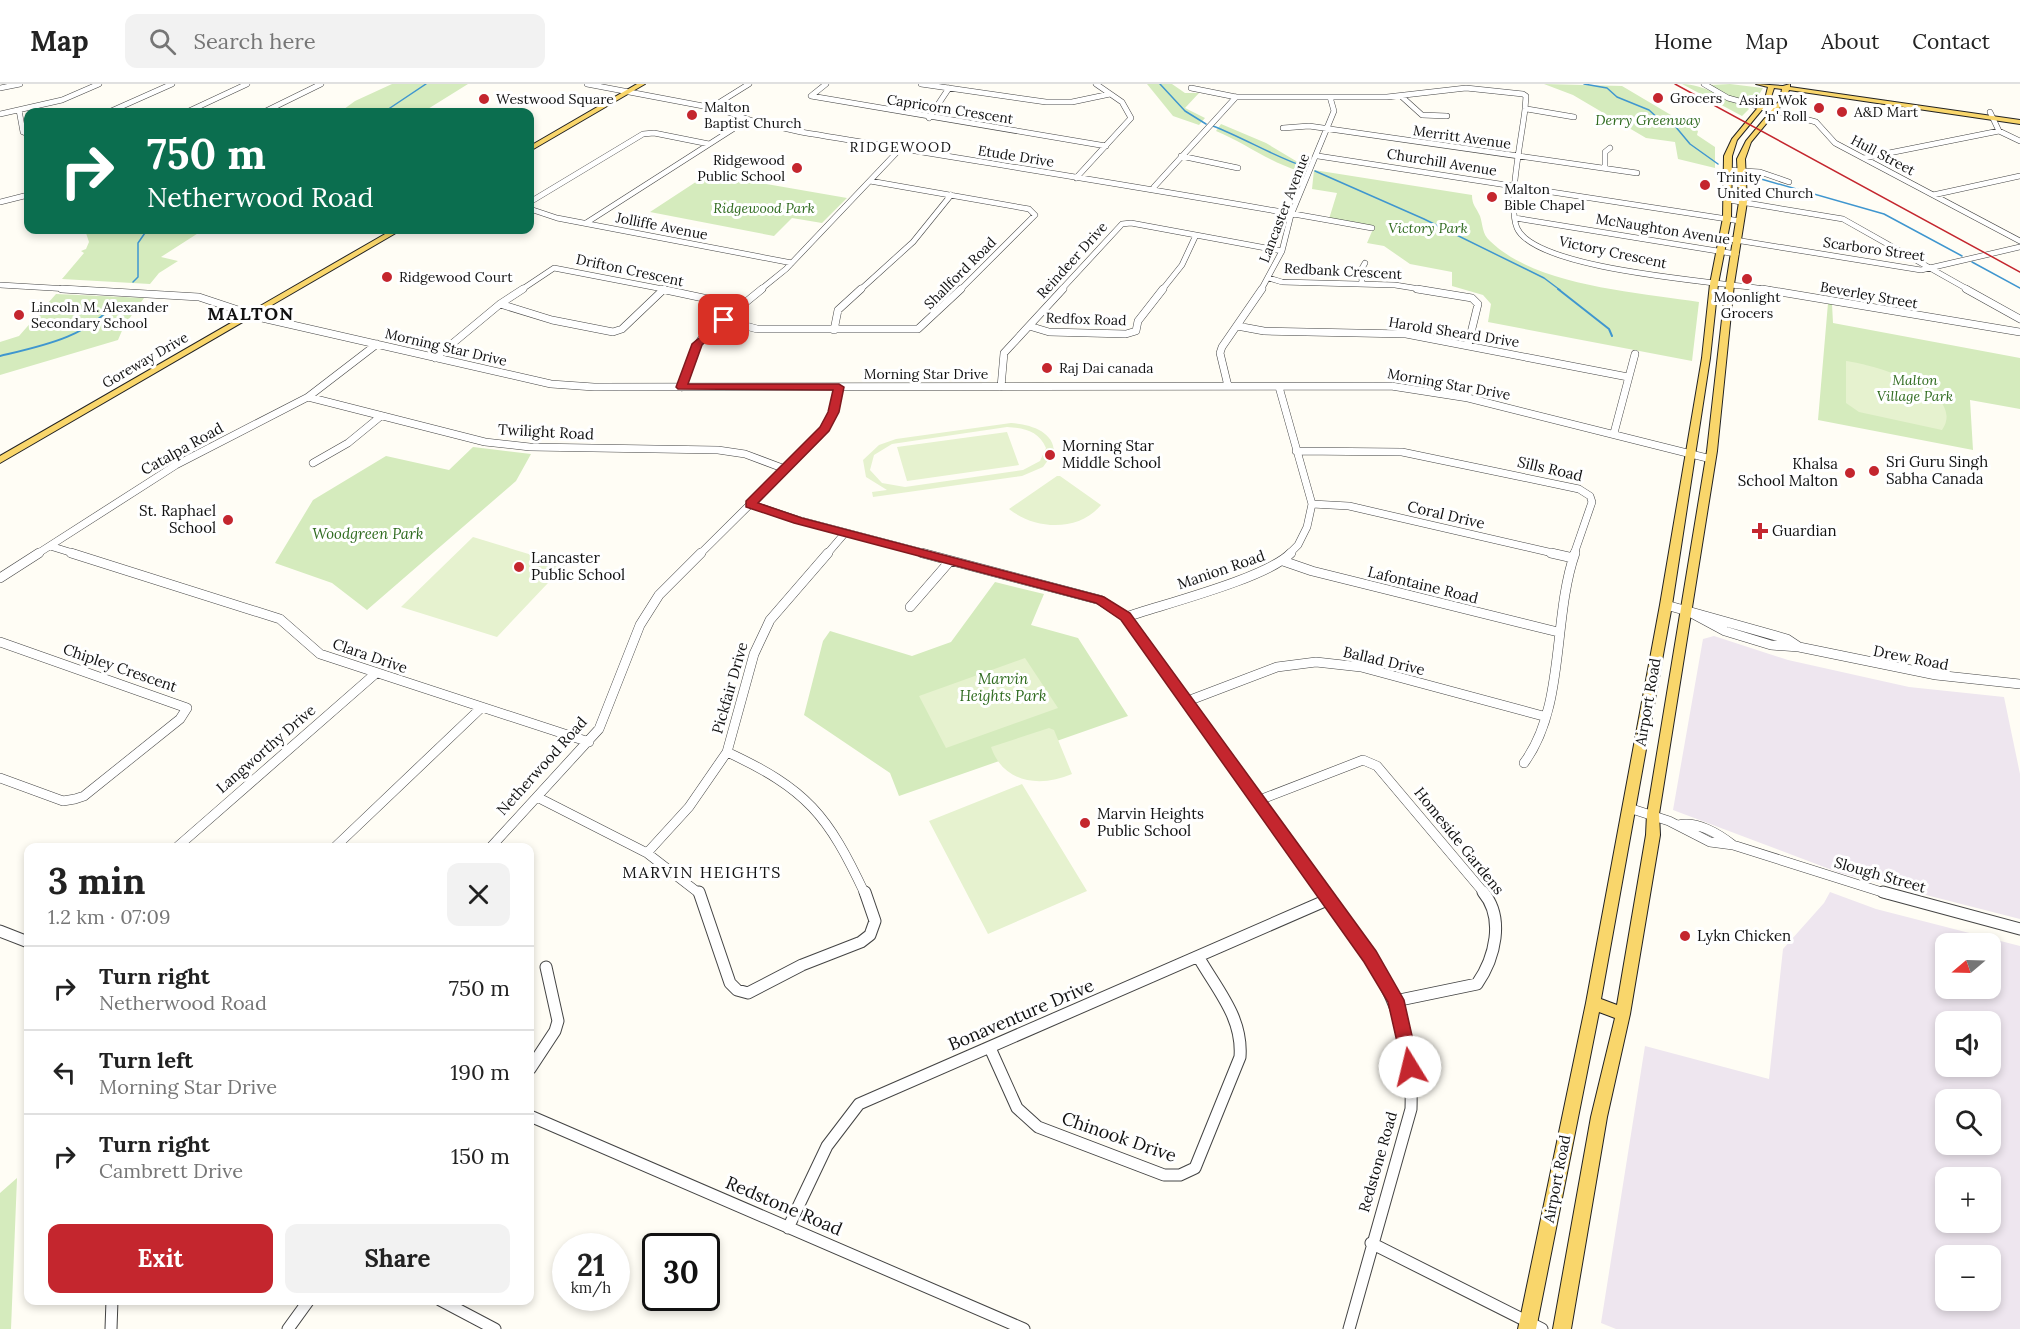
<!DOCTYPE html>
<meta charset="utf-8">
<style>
:root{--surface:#fff;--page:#f2f2f2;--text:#222;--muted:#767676;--line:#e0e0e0;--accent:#c4262e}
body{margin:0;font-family:Lora,serif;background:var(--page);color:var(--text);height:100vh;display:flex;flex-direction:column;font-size:22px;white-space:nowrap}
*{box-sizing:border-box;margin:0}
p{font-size:20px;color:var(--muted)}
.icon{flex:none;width:33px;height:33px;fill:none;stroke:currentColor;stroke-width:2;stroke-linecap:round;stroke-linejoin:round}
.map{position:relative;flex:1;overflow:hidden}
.details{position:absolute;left:24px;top:759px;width:510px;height:462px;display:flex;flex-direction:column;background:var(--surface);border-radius:12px;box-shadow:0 3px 9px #0003}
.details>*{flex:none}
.hud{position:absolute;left:24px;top:24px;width:510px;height:126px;border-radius:12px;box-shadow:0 3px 9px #0003;background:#0b6e4f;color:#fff;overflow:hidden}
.needle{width:39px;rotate:251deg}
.tools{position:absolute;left:1935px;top:849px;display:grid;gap:12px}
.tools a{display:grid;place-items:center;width:66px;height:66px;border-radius:12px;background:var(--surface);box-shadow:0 3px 9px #0003;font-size:30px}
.speed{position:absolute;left:552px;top:1149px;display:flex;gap:12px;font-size:30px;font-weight:700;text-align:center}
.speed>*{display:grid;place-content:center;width:78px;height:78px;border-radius:50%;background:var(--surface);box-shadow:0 3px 9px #0003;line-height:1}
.speed small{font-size:15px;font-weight:400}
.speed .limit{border:3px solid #111;border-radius:9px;background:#fff;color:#111}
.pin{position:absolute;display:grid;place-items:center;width:51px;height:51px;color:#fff;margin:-26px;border-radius:12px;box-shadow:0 3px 9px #0006}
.me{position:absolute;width:66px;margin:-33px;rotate:351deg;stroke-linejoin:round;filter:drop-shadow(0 0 4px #0008)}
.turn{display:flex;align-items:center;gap:21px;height:126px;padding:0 24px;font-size:27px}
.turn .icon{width:78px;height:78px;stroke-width:2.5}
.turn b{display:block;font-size:42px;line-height:51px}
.round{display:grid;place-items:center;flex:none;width:63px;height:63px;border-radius:12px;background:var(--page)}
.summary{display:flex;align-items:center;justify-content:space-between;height:102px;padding:0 24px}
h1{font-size:36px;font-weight:700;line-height:45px}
.primary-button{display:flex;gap:12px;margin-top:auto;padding:12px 24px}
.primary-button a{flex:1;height:69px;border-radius:12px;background:var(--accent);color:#fff;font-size:24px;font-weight:700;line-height:69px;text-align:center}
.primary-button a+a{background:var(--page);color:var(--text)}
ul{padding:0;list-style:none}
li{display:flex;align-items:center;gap:18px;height:84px;padding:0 24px;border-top:2px solid var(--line)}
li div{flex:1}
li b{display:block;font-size:22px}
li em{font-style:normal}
header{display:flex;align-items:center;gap:36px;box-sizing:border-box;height:84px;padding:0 30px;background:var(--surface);border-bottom:2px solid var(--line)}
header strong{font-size:28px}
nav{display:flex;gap:33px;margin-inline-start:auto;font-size:21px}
.search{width:420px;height:54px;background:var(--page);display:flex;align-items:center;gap:15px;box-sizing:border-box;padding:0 21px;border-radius:12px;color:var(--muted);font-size:22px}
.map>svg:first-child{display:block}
.industrial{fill:#eee6ef;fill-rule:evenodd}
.green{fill:#d5ebbd}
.pitch{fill:#e6f2cf;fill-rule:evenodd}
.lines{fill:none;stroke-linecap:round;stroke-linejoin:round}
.stream-far1{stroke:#3f96cf;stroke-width:1.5}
.stream{stroke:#3f96cf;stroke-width:2}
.minor-far3-casing{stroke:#444;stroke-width:6}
.minor-far2-casing{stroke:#444;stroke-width:8}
.minor-far1-casing{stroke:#444;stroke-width:10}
.minor-casing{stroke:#444;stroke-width:13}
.major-casing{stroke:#222;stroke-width:2}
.minor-far3{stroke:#fff;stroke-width:5}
.minor-far2{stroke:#fff;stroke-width:7}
.minor-far1{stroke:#fff;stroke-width:9}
.minor{stroke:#fff;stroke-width:11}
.major{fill:#f9d66b;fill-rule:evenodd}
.rail{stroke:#c4262e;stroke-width:1.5}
.route{fill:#c4262e;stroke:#7f191e;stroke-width:1.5}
.poi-dot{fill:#c4262e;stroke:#fff;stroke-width:2}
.labels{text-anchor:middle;stroke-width:6;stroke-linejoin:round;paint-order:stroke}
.far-poi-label{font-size:14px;fill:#111;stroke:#fff;text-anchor:start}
.far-street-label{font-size:14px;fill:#111;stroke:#fff}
.far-park-label{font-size:14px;font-style:italic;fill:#2f6b1f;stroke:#fff}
.far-neighbourhood-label{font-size:14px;letter-spacing:1.5px;fill:#111;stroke:#fff}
.street-label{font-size:15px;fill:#111;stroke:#fff}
.poi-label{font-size:15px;fill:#111;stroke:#fff;text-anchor:start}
.park-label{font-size:15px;font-style:italic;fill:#2f6b1f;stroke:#fff}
.neighbourhood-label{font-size:16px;letter-spacing:1.5px;fill:#111;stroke:#fff}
.far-district-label{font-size:18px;font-weight:bold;letter-spacing:1.5px;fill:#111;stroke:#fff}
.near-street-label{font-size:18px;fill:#111;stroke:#fff}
</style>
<header>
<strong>Map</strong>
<div class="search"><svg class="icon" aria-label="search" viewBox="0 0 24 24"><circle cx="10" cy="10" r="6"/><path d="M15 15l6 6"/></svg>Search here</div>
<nav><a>Home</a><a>Map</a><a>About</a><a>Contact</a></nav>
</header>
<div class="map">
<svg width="2020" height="1245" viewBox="0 0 2020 1245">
<rect width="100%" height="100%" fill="#fffdf5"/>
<path class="industrial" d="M1714,552L1788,576L1909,603L2004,613L2020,690V835L1840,789L1673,726L1703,555Z
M1830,808L1876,825L2020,862V1245H1616L1601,1239L1645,962L1769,995L1783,865L1824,819ZM1946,860H1990V904H1946ZM1946,938H1990V982H1946ZM1946,1016H1990V1060H1946ZM1946,1094H1990V1138H1946ZM1946,1172H1990V1216H1946Z"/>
<path class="green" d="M392,0H468L423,28H340L355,17Z
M1147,0H1172L1185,9H1199L1185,24L1205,34L1199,41L1173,32Z
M1544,0L1622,2L1698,47L1697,51L1715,63V84L1678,75L1675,58L1646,54L1573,11Z
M1682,0C1704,0 1723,15 1745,21L1749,25L1742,32Z
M1730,0L1763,4L1755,17L1751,18L1723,10L1710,1Z
M1221,40L1266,59L1301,80L1299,87C1269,78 1245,59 1216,47Z
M1314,86L1472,111C1472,121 1476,123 1480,132C1483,141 1482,150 1490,157C1536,202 1637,208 1699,218L1692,277L1488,238L1491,220L1483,211L1452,202V188L1410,180L1384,162L1367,159L1373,145L1329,135L1337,109L1312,105Z
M708,90L847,114L822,139L792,134L774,152L650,128Z
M95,146H203L161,173L178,177L159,189L150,200L62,195L84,169L81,167L86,165L89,158L86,149Z
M56,210L144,214L124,242L118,256L0,291V258L19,252Z
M1828,219L1832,220L1833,239L2020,274V325L1970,316L1973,366L1818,336Z
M473,363L531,370L516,397L367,526L332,499L275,479L313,416L386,372L449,386Z
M995,498L1044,510L1031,541L1078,554L1128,632L899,712L890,689L804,631L823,557L830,547L912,572L951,558Z
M17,1094L11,1245H0V1109Z"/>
<path class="pitch" d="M1846,277C1870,280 1969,306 1942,346L1859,328L1846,319Z
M1011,339C1029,340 1054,347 1054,368L1043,383L1022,392L873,413L872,408L887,406L866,393L863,376L879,361L896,355ZM1007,343C1024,344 1039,347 1046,364L1040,377L1023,386L905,403L882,399L870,386L874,371L892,360Z
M1007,348L1019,381L907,397L897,363Z
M1057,392H1060L1101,421C1079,448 1035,446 1009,425Z
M473,453L565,481L497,553L401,523Z
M1025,574L1058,624L946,664L919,612Z
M1049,644L1054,646L1072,690C1040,704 1003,699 991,663Z
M1022,700L1087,807L988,850L929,737Z"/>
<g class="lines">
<path class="stream-far1" d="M1160,0L1185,27L1206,40
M1584,0L1607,4L1617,13L1649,26L1661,37L1675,42L1690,60L1718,80
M384,28L426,0
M1213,42C1246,55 1275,73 1308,84
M1315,87L1424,135L1544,194L1560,206
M1761,95L1884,130L1962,172
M1972,178L2020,204
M133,198L138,193V159L147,146"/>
<path class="stream" d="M1558,205L1609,245L1612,252
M0,272C42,262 89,253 116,217"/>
<g class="minor-far3-casing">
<path id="minor-far3" d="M587,0L719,25L753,37L801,48C991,80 1182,109 1372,144
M826,0L811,12L1106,62
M921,0L1046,18H1072L1110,10
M1704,0L1728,14L1816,38L1835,59L2020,157
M0,4L20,0
M1191,4L1236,13H1387L1466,4L1523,10L1526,12L1525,25C1522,53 1507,120 1517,144C1536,187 1724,198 1771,206
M1401,12L1422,31L1447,32
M712,23L749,0
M1527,25L1574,33
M19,26L23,48L28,50
M109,28L172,0
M187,28L247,0
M264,28L321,0
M1990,28L1999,47L2020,57
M0,30L62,16L99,0
M929,34L949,4
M1283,44L1309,42L1637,89
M1181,72L1238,84
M1318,72L1740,137
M1864,74L1999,47
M1605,82V68L1610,64
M1727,86L1760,88L1789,98
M1076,94L1131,34L1122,18L1096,0
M870,97L1029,125L1035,131L960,206
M1154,103L1236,13
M1933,111L2020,92
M1729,116L1843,135L1969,206
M0,118L28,111
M530,118L643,50L654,49L709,60
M530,125L557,134L792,179
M1515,134L1736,170
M586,139L747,36
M1723,154L1921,186L2020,163
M1269,194L1282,198L1395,201L1426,206
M1362,198L1361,186L1365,179
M0,201L87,206
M521,206L554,184L668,206
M760,206L786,185L900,65
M860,206L913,158L951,111
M1061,206L1122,140L1131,139L1282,167
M1162,206L1182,181L1196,151
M1261,206L1282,167L1291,131L1334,27L1330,13"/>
</g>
<g class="minor-far2-casing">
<path id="minor-far2" d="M62,205L199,213L262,234L551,300L594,303L1391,302L1468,314L1711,375
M661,205L741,222
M1417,205L1472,214L1478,220L1468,261
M1762,205L2020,248
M1966,205L2020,235
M500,220L552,236L613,248L622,245L664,205
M724,236L757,245H918L961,205
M1029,242L1049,248L1126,250L1136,247L1138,237L1163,205
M1237,242L1264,247L1406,250L1628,293
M834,246L838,226L861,205
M435,274L500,220L523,205
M1228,302L1220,269L1222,263L1262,205
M681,303L695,265L702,254L762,205
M1001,303L1004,269L1063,205
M1279,303L1312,420L1307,443L1298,461L1289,470
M308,313L485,358L530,363L718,366L745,370L785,385
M1614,349L1635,270
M1296,367L1402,368L1579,405L1590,412L1592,418L1574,470
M313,379L348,359L381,332
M750,420L798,436L928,470
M1312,420L1349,422L1557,470
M50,462L76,470
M37,470L176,381L308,313L377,260
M700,470L819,352L830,336L839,303
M827,470L845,449"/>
</g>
<g class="minor-far1-casing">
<path id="minor-far1" d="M71,469L280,535L320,570L589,658
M922,469L1100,516L1126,533L1325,810
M1551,469L1573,474
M1283,477L1312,487L1558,548
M0,494L39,469
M1666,521L1787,555L1799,563
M910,523L950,477
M1686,526L1725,547L1771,561L1799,563L1936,591L2020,600
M1126,533C1164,520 1267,494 1291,469
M0,558L187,624L180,635L84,712L75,715L63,717L0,694
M1185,618L1277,583L1316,578L1361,583L1543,632
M727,668C807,705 828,731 865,810
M1524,679C1566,622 1552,535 1575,469
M537,713L647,769L700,810
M1257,717L1363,676L1377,682L1485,810
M1629,724L1669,737L1710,758L1733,761
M1678,741C1696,736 1719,750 1733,761L1888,810
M176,764L375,590
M334,764L481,624
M490,764L599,645L640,541L659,511L701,469
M647,769L689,723L727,668L754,570L770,536L828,469"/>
</g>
<g class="minor-casing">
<path id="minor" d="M699,808L730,899L737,906L748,909L802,881L861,858L870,851L875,837L865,808
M1324,808C1378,883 1414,928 1411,1025L1349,1245
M1883,808L2020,845
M0,847L28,858
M1395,917L1477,900C1495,874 1505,834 1483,808
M990,964L1017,1024L1038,1043L1164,1091H1180L1195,1084L1240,973C1243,934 1218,907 1199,874
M530,985L555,947L558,937L546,883
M530,1032L1024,1245
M788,1144L827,1062L859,1020L1327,816
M1371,1159L1542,1245
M440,1216L495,1245
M111,1245L112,1216
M288,1245L309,1216"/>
</g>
<g class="major-casing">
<path id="major" d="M637,0H645L530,67V62Z
M1756,0L1783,2L1790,0V3L2020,36V40L1789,6L1785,17L1751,58L1745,75L1747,118L1734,200L1717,367L1659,730L1660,751L1630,930L1607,1033L1571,1245H1553L1591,1033L1615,934L1599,928L1536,1245H1518L1586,919L1660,521L1702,274L1710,200L1723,134L1724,72L1732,55L1765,15L1768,3ZM1774,4L1782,5L1780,16L1746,57L1737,75L1739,118L1726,200L1707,367L1647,730L1646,751L1617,921L1601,915L1672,521L1710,274L1718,200L1731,134L1732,72L1737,56L1770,16Z
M392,146H401L0,379V372Z"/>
</g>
<use href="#minor-far3" class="minor-far3"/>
<use href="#minor-far2" class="minor-far2"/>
<use href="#minor-far1" class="minor-far1"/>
<use href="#minor" class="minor"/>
<use href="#major" class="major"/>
<path class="rail" d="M1675,0L2020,188"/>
</g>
<path class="route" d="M724,233L727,234V238L702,261L688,300H839L844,303L839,328L829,347L758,419L802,434L1104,513L1130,529L1376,867L1404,916L1419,983L1416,989L1410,992L1404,989L1388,918L1364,878L1121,536L1096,519L794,439L746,423V417L820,343L828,328L833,306L678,305L676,303L692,260Z"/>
<g class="poi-dot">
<circle cx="1658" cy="14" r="6"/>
<circle cx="484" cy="15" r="6"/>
<circle cx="1819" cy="24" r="6"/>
<circle cx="1842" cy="28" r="6"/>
<circle cx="692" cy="31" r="6"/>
<circle cx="797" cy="84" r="6"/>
<circle cx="1705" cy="101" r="6"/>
<circle cx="1492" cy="113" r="6"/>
<circle cx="387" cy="193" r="6"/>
<circle cx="1747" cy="195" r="6"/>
<circle cx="19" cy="231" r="6"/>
<circle cx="1047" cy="284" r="6"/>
<circle cx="1050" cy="371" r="6"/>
<circle cx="1874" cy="387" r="6"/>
<circle cx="1850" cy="389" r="6"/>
<circle cx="228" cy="436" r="6"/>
<path d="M1757 438h6v6h6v6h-6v6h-6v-6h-6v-6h6z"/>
<circle cx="519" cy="483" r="6"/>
<circle cx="1085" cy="739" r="6"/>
<circle cx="1685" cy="852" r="6"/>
</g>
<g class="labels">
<g class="far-poi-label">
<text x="1670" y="19">Grocers</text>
<text x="496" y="20">Westwood Square</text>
<text x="1807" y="21" text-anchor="end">Asian Wok<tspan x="1807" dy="16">'n' Roll</tspan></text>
<text x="704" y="28">Malton<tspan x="704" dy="16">Baptist Church</tspan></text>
<text x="1854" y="33">A&amp;D Mart</text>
<text x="785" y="81" text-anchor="end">Ridgewood<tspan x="785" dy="16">Public School</tspan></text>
<text x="1717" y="98">Trinity<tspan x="1717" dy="16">United Church</tspan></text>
<text x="1504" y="110">Malton<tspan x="1504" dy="16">Bible Chapel</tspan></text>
<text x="399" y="198">Ridgewood Court</text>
<text x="1747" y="218" text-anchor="middle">Moonlight<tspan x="1747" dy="16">Grocers</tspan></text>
<text x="31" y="228">Lincoln M. Alexander<tspan x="31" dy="16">Secondary School</tspan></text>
<text x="1059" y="289">Raj Dai canada</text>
</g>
<g class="far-street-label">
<text transform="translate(950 25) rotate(9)" y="5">Capricorn Crescent</text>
<text transform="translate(1462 53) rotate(8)" y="5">Merritt Avenue</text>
<text transform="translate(1883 71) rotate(28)" y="5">Hull Street</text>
<text transform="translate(1016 72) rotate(9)" y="5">Etude Drive</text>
<text transform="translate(1442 78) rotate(9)" y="5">Churchill Avenue</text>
<text transform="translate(1284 124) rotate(-69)" y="5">Lancaster Avenue</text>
<text transform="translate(662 142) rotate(11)" y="5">Jolliffe Avenue</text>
<text transform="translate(1663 145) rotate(9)" y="5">McNaughton Avenue</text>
<text transform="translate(1874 165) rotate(8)" y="5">Scarboro Street</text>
<text transform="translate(1613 168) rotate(12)" y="5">Victory Crescent</text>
<text transform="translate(1072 176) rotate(-48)" y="5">Reindeer Drive</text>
<text transform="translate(630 186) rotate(12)" y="5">Drifton Crescent</text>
<text transform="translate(1343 187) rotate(3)" y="5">Redbank Crescent</text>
<text transform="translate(960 189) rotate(-45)" y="5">Shallford Road</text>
<text transform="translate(1869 211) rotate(10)" y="5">Beverley Street</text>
<text transform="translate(1086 235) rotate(2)" y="5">Redfox Road</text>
<text transform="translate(1454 248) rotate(9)" y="5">Harold Sheard Drive</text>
<text transform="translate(446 263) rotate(13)" y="5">Morning Star Drive</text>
<text transform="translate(145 276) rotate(-30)" y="5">Goreway Drive</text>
<text x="926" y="295">Morning Star Drive</text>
<text transform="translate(1449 300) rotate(10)" y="5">Morning Star Drive</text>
</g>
<g class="far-park-label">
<text x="1648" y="41">Derry Greenway</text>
<text x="764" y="129">Ridgewood Park</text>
<text x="1428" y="149">Victory Park</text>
<text x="1915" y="301">Malton<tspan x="1915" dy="16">Village Park</tspan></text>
</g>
<g class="far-neighbourhood-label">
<text x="901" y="68">RIDGEWOOD</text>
</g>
<g class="street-label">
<text transform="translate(546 348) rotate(3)" y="5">Twilight Road</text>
<text transform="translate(182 365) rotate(-29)" y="5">Catalpa Road</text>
<text transform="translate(1550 385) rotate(13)" y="5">Sills Road</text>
<text transform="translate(1446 431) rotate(13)" y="5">Coral Drive</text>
<text transform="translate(1221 486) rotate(-19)" y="5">Manion Road</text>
<text transform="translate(1423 501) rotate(14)" y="5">Lafontaine Road</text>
<text transform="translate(370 572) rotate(19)" y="5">Clara Drive</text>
<text transform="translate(1911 574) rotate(11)" y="5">Drew Road</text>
<text transform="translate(1384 577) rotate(13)" y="5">Ballad Drive</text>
<text transform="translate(120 584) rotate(19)" y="5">Chipley Crescent</text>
<text transform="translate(730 604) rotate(-74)" y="5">Pickfair Drive</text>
<text transform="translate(1648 618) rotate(-80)" y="5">Airport Road</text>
<text transform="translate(266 665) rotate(-41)" y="5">Langworthy Drive</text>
<text transform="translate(542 682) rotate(-48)" y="5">Netherwood Road</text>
<text transform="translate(1459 757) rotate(51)" y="5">Homeside Gardens</text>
<text transform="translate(1880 791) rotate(16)" y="5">Slough Street</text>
<text transform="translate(1378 1078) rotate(-74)" y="5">Redstone Road</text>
<text transform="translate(1557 1095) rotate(-79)" y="5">Airport Road</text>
</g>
<g class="poi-label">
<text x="1062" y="367">Morning Star<tspan x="1062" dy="17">Middle School</tspan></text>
<text x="1886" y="383">Sri Guru Singh<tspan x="1886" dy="17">Sabha Canada</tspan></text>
<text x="1838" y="385" text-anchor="end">Khalsa<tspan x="1838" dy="17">School Malton</tspan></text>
<text x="216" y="432" text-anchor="end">St. Raphael<tspan x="216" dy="17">School</tspan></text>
<text x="1772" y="452">Guardian</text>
<text x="531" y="479">Lancaster<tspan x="531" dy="17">Public School</tspan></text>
<text x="1097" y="735">Marvin Heights<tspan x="1097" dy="17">Public School</tspan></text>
<text x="1697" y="857">Lykn Chicken</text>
</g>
<g class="park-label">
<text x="368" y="455">Woodgreen Park</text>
<text x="1003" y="600">Marvin<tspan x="1003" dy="17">Heights Park</tspan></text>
</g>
<g class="neighbourhood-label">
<text x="702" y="794">MARVIN HEIGHTS</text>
</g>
<g class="far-district-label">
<text x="251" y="236">MALTON</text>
</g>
<g class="near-street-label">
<text transform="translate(1021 931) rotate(-23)" y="6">Bonaventure Drive</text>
<text transform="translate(1119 1053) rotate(19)" y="6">Chinook Drive</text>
<text transform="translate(784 1122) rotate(23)" y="6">Redstone Road</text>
</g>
</g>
</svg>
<div class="tools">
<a><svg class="needle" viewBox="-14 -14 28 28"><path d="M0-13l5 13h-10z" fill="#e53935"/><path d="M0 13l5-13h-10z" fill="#767676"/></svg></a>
<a><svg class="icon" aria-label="sound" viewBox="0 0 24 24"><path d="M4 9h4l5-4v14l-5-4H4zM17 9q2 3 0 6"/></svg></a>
<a><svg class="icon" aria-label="search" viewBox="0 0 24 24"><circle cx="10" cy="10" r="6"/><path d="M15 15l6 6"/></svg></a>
<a>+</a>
<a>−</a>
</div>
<div class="speed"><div>21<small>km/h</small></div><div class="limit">30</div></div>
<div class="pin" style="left:724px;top:236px;background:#d93025"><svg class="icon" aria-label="arrive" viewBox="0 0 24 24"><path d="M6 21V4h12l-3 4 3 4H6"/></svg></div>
<svg class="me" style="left:1410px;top:983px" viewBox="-20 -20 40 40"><circle r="19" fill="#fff"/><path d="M0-13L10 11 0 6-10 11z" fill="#c4262e"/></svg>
<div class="hud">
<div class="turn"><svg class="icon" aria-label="right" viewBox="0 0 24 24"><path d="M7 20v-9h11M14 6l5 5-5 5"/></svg><div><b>750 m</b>Netherwood Road</div></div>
</div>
<section class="details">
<div class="summary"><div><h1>3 min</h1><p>1.2 km · 07:09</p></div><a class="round"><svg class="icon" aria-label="close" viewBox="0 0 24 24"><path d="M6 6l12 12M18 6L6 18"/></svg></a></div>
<ul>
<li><svg class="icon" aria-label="right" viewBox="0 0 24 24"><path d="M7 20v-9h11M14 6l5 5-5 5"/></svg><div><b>Turn right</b><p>Netherwood Road</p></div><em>750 m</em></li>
<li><svg class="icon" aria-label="left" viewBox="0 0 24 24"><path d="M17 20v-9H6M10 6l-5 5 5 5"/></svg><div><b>Turn left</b><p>Morning Star Drive</p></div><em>190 m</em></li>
<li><svg class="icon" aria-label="right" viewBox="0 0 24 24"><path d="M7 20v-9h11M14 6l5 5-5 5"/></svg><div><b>Turn right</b><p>Cambrett Drive</p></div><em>150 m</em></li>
</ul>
<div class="primary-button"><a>Exit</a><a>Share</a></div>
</section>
</div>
